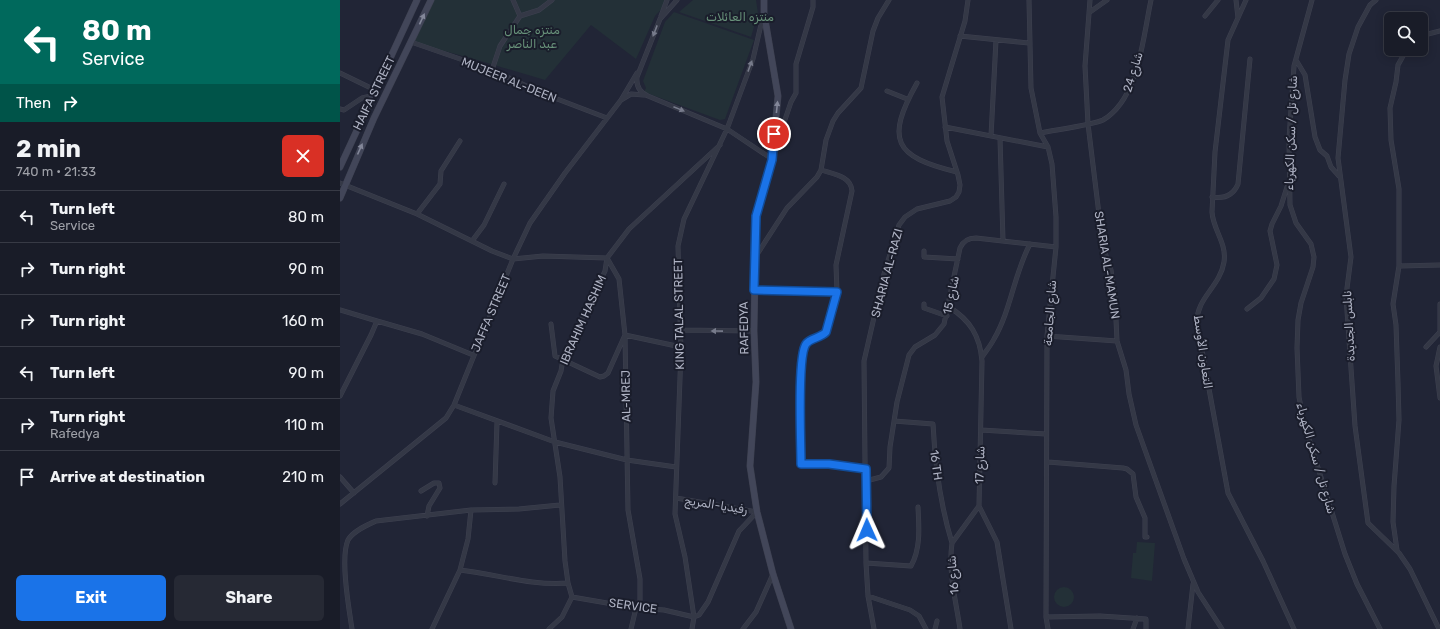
<!DOCTYPE html>
<meta charset="utf-8">
<style>
:root{--surface:#191c28;--page:#262934;--text:#f1f3f6;--muted:#9fa1a8;--line:#373a45;--accent:#1a73e8}
body{margin:0;font-family:Rubik,"Noto Naskh Arabic",sans-serif;background:var(--page);color:var(--text);height:100vh;display:flex;flex-direction:column;font-size:15px;white-space:nowrap}
*{box-sizing:border-box;margin:0}
p{font-size:13px;color:var(--muted)}
.icon{flex:none;width:22px;height:22px;fill:none;stroke:currentColor;stroke-width:2;stroke-linecap:round;stroke-linejoin:round}
.map{position:relative;flex:1;overflow:hidden}
.side{display:flex;flex-direction:column;background:var(--surface);width:340px}
.side>*{flex:none}
.banner{background:#00695c;color:#fff;overflow:hidden}
.controls{position:absolute;left:1044px;top:12px;display:grid;gap:8px}
.controls a{display:grid;place-items:center;width:44px;height:44px;border-radius:6px;background:var(--surface);box-shadow:0 2px 10px #0003,0 0 0 1px var(--line);font-size:20px}
.pin{position:absolute;display:grid;place-items:center;width:34px;height:34px;color:#fff;margin:-17px;border:2px solid #fff;border-radius:50%;box-shadow:0 1px 4px #0007}
.me{position:absolute;width:44px;margin:-22px;rotate:359deg;stroke-linejoin:round;filter:drop-shadow(0 0 3px #0008)}
.turn{display:flex;align-items:center;gap:14px;height:84px;padding:0 16px;font-size:18px}
.turn .icon{width:52px;height:52px;stroke-width:2.5}
.turn b{display:block;font-size:28px;line-height:34px}
.then{display:flex;align-items:center;height:38px;padding:0 16px;background:#0003;gap:8px;font-size:15px}
.round{display:grid;place-items:center;flex:none;width:42px;height:42px;border-radius:6px;background:var(--page)}
.overview{display:flex;align-items:center;justify-content:space-between;height:68px;padding:0 16px}
h1{font-size:24px;font-weight:700;line-height:30px}
.action{display:flex;gap:8px;margin-top:auto;padding:8px 16px}
.action a{flex:1;height:46px;border-radius:6px;background:var(--accent);color:#fff;font-size:16px;font-weight:700;line-height:46px;text-align:center}
.action a+a{background:var(--page);color:var(--text)}
ul{padding:0;list-style:none}
li{display:flex;align-items:center;gap:12px;height:52px;padding:0 16px;border-top:1px solid var(--line)}
li div{flex:1}
li b{display:block;font-size:15px}
li em{font-style:normal}
main{display:flex;flex:1;min-height:0}
.map>svg:first-child{display:block}
.green{fill:#233037}
.lines{fill:none;stroke-linecap:round;stroke-linejoin:round}
.minor-casing{stroke:#3e4150;stroke-width:5}
.secondary-casing{stroke:#3e4150;stroke-width:7}
.minor{stroke:#343846;stroke-width:4}
.secondary{stroke:#424659;stroke-width:6}
.oneway{fill:#838799}
.oneway2{fill:#777b8b}
.route-casing{stroke:#114b97;stroke-width:10}
.route{stroke:#1a73e8;stroke-width:7}
.labels{text-anchor:middle;stroke-width:4;stroke-linejoin:round;paint-order:stroke}
.park-label{font-size:12px;fill:#68927a;stroke:#1a1d2b}
.street-label{font-size:12px;fill:#aeb2c3;stroke:#1a1d2b}
</style>
<main>
<section class="side">
<div class="banner">
<div class="turn"><svg class="icon" aria-label="left" viewBox="0 0 24 24"><path d="M17 20v-9H6M10 6l-5 5 5 5"/></svg><div><b>80 m</b>Service</div></div>
<div class="then">Then<svg class="icon" aria-label="right" viewBox="0 0 24 24"><path d="M7 20v-9h11M14 6l5 5-5 5"/></svg></div>
</div>
<div class="overview"><div><h1>2 min</h1><p>740 m · 21:33</p></div><a class="round" style="background:#d93025;color:#fff"><svg class="icon" aria-label="close" viewBox="0 0 24 24"><path d="M6 6l12 12M18 6L6 18"/></svg></a></div>
<ul>
<li><svg class="icon" aria-label="left" viewBox="0 0 24 24"><path d="M17 20v-9H6M10 6l-5 5 5 5"/></svg><div><b>Turn left</b><p>Service</p></div><em>80 m</em></li>
<li><svg class="icon" aria-label="right" viewBox="0 0 24 24"><path d="M7 20v-9h11M14 6l5 5-5 5"/></svg><div><b>Turn right</b></div><em>90 m</em></li>
<li><svg class="icon" aria-label="right" viewBox="0 0 24 24"><path d="M7 20v-9h11M14 6l5 5-5 5"/></svg><div><b>Turn right</b></div><em>160 m</em></li>
<li><svg class="icon" aria-label="left" viewBox="0 0 24 24"><path d="M17 20v-9H6M10 6l-5 5 5 5"/></svg><div><b>Turn left</b></div><em>90 m</em></li>
<li><svg class="icon" aria-label="right" viewBox="0 0 24 24"><path d="M7 20v-9h11M14 6l5 5-5 5"/></svg><div><b>Turn right</b><p>Rafedya</p></div><em>110 m</em></li>
<li><svg class="icon" aria-label="arrive" viewBox="0 0 24 24"><path d="M6 21V4h12l-3 4 3 4H6"/></svg><div><b>Arrive at destination</b></div><em>210 m</em></li>
</ul>
<div class="action"><a>Exit</a><a>Share</a></div>
</section>
<div class="map">
<svg width="1100" height="629" viewBox="0 0 1100 629">
<rect width="100%" height="100%" fill="#212536"/>
<path class="green" d="M92,0H330L315,16L296,59L251,25L205,80L134,59L71,42Z
M353,0H416L418,13L411,37L339,12Z
M334,12L414,40L385,119L380,120L304,92L306,88L303,81L325,22Z
M797,542L815,543L812,581L791,578L793,553H796Z
M714 597a10 10 0 1 1 20 0a10 10 0 1 1-20 0Z"/>
<g class="lines">
<g class="minor-casing">
<path id="minor" d="M173,0L180,16
M337,0L320,19L297,77C296,86 299,92 308,96L387,129L432,159V157
M689,0L691,88L700,133L708,147L712,164L716,217V247L707,336L706,617L708,629
M750,0L745,66L748,124L763,247L771,270L775,298L777,341L786,370L789,394L796,425L844,559L858,592L882,629
M896,0L898,18
M906,0L888,40L875,152L872,212C873,230 887,243 884,262C880,287 856,298 857,323L888,493L923,561L954,629
M972,0L954,66L949,139L950,205L956,223L971,244L974,257L973,267L961,303L958,320L957,348L959,397L964,423L1005,554L1017,584L1040,629
M1036,0L1030,5L1018,27L1009,54L1005,80L998,158L1011,257L1006,296L1015,426L1028,523L1059,553L1070,569L1099,629
M750,12L767,0
M321,16L327,0
M865,16L878,0
M620,36L689,43
M1081,38L1088,34L1100,31
M71,42L152,70L204,94L267,118
M956,60L965,75L975,137L980,150L987,156L991,167L999,176
M152,70L160,46L180,16L199,10L212,0
M0,73L35,90
M297,73L281,100L291,94L304,95
M577,83C545,140 554,157 617,172
M547,91L567,99
M0,109L4,110L22,98L31,96
M605,127L708,147
M700,133C714,130 753,125 763,120C799,99 803,37 811,0
M651,136L656,40
M660,138L663,241
M435,149L451,102L456,93V64L473,7V0
M481,170C493,174 511,176 512,191L496,265L497,292L488,329L483,336L466,343C456,361 461,440 461,464H489L526,469
M0,183L77,214L152,251L173,259L203,256L267,258L279,279L285,335L288,510L300,579V600L296,608L291,629
M872,197C884,199 893,196 898,184L910,59
M77,214L100,184L101,171L120,141
M132,241L144,225L164,184
M584,251V257L618,259
M416,256L447,208L477,177L481,170L486,140L493,121L498,113L521,88L533,31L538,18L549,0
M1059,266L1100,265
M414,291L497,292
M584,304V308L607,316
M609,307C630,320 640,336 642,361L639,506L657,542L671,629
M907,309L921,298L934,279L937,265L930,231L932,224L941,206L947,187
M0,310L37,321
M211,324L215,356L260,377L264,376L268,373L285,335L341,347
M341,330L414,331
M1100,332V304
M707,336L777,341
M1086,347L1100,332
M1100,347L1096,366L1100,398
M642,357C646,351 651,345 654,339C671,310 674,274 690,244
M0,396L31,335L37,321L82,334L133,355
M114,405L215,442L287,460L336,467
M554,421L593,424C595,464 600,504 612,543
M641,430L706,434
M708,462L783,468L787,469L793,474L796,497L805,518V537H807
M0,477L14,493
M526,481L541,477L549,468L550,447L557,402L569,355L575,347L595,335L604,324L620,248C623,241 628,238 636,238L716,247
M155,483L157,422
M81,491L94,483H99L100,488L89,506L87,516
M336,498L417,512
M0,504L106,418L114,405L173,259L190,223L225,173L281,100
M1057,550L1053,522L1054,486L1059,420L1058,383L1056,325L1053,304L1059,266V189L1051,140L1050,108L1056,82L1058,65L1067,49
M526,563L571,566C581,548 579,527 578,507
M120,570C156,574 191,586 228,583
M528,596L570,610L579,616L586,629
M232,597L296,608L324,610L354,617L359,615L368,602L399,531L417,512
M706,617L760,616L806,619V629
M12,629C9,609 0,558 8,540C13,531 27,525 36,521L131,510L179,509L220,505
M92,629L120,570L128,539L131,510
M209,629L222,617L232,597L228,583L225,561L220,477L211,418L213,391L221,371L223,359L265,271L267,258L289,229L380,145
M352,629L354,617L345,557L335,514L341,351L338,246L344,219L387,129L413,59L423,16
M403,629L416,612L433,574
M534,629L528,596L526,563L524,361L544,274L559,225L565,217L577,209L610,201L616,197L619,192L620,185L618,175L607,141L602,97L625,21L628,0
M595,629L597,621
M620,629C616,601 608,572 612,543L639,506
M793,629L797,618
M848,629L853,584"/>
</g>
<g class="secondary-casing">
<path id="secondary" d="M424,0V13L438,96L432,159L416,216L414,331L416,382L410,466L417,512L433,574L451,629
M0,167L77,0
M0,198L34,118L91,0"/>
</g>
<use href="#minor" class="minor"/>
<use href="#secondary" class="secondary"/>
</g>
<defs><path id="oneway-solid" d="M-6-.8H1V-3.2L6.5 0L1 3.2V.8H-6Z"/></defs>
<g class="oneway">
<use href="#oneway-solid" transform="translate(82 19) rotate(-65)"/>
<use href="#oneway-solid" transform="translate(437 107) rotate(-84)"/>
<use href="#oneway-solid" transform="translate(20 149) rotate(-66)"/>
</g>
<g class="oneway2">
<use href="#oneway-solid" transform="translate(315 31) rotate(111)"/>
<use href="#oneway-solid" transform="translate(410 66) rotate(-70)"/>
<use href="#oneway-solid" transform="translate(339 109) rotate(22)"/>
<use href="#oneway-solid" transform="translate(377 331) rotate(-179)"/>
</g>
<g class="lines">
<g class="route-casing">
<path id="route" d="M434,134L432,160L416,216L414,290L497,292L486,332C481,338 470,338 466,344C457,356 461,444 461,464H489L526,469L527,530"/>
</g>
<use href="#route" class="route"/>
</g>
<g class="labels">
<g class="park-label">
<text x="400" y="21">منتزه العائلات</text>
<text x="192" y="34">منتزه جمال<tspan x="192" dy="14">عبد الناصر</tspan></text>
</g>
<g class="street-label">
<text transform="translate(793 72) rotate(-73)" y="4">شارع 24</text>
<text transform="translate(169 80) rotate(22)" y="4">MUJEER AL-DEEN</text>
<text transform="translate(34 93) rotate(-64)" y="4">HAIFA STREET</text>
<text transform="translate(951 133) rotate(-88)" y="4">شارع تل / سكن الكهرباء</text>
<text transform="translate(767 265) rotate(81)" y="4">SHARIA AL-MAMUN</text>
<text transform="translate(547 273) rotate(-75)" y="4">SHARIA AL-RAZI</text>
<text transform="translate(611 295) rotate(-78)" y="4">شارع 15</text>
<text transform="translate(151 313) rotate(-67)" y="4">JAFFA STREET</text>
<text transform="translate(710 313) rotate(-86)" y="4">شارع الجامعة</text>
<text transform="translate(339 314) rotate(-91)" y="4">KING TALAL STREET</text>
<text transform="translate(243 320) rotate(-66)" y="4">IBRAHIM HASHIM</text>
<text transform="translate(1009 326) rotate(-93)" y="4">نابلس الجديدة</text>
<text transform="translate(404 328) rotate(-91)" y="4">RAFEDYA</text>
<text transform="translate(863 352) rotate(82)" y="4">التعاون الأوسط</text>
<text transform="translate(286 396) rotate(-91)" y="4">AL-MREJ</text>
<text transform="translate(976 458) rotate(74)" y="4">شارع تل / سكن الكهرباء</text>
<text transform="translate(596 465) rotate(82)" y="4">16 TH</text>
<text transform="translate(640 465) rotate(-88)" y="4">شارع 17</text>
<text transform="translate(376 505) rotate(9)" y="4">رفيديا-المريج</text>
<text transform="translate(613 575) rotate(-95)" y="4">شارع 16</text>
<text transform="translate(293 606) rotate(8)" y="4">SERVICE</text>
</g>
</g>
</svg>
<div class="controls">
<a><svg class="icon" aria-label="search" viewBox="0 0 24 24"><circle cx="10" cy="10" r="6"/><path d="M15 15l6 6"/></svg></a>
</div>
<div class="pin" style="left:434px;top:134px;background:#d93025"><svg class="icon" aria-label="arrive" viewBox="0 0 24 24"><path d="M6 21V4h12l-3 4 3 4H6"/></svg></div>
<svg class="me" style="left:527px;top:530px" viewBox="-20 -20 40 40"><path d="M0-17L14 15 0 8-14 15z" fill="#1a73e8" stroke="#fff" stroke-width="4"/></svg>
</div>
</main>
